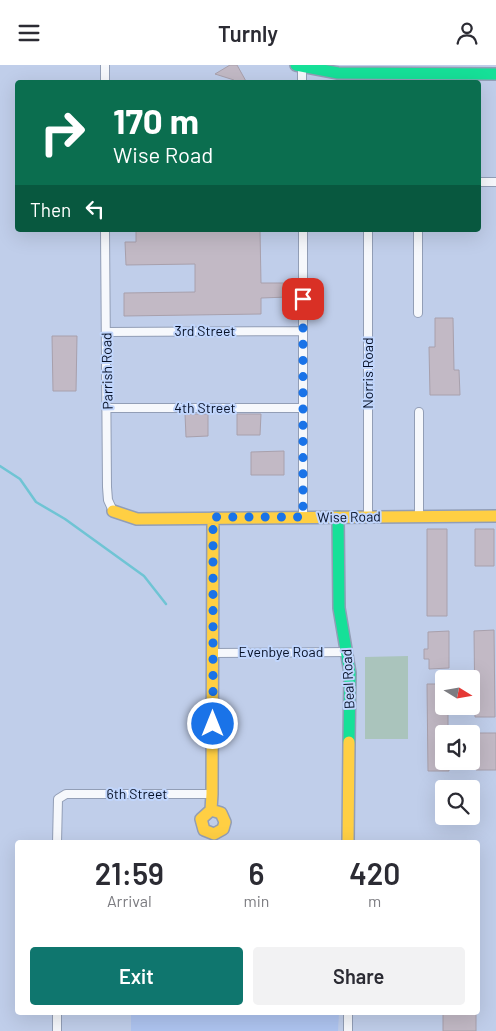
<!DOCTYPE html>
<style>
:root{--surface:#fff;--page:#f2f2f3;--text:#2b2b33;--muted:#7c7c81;--accent:#0f766e}
body{margin:0;font-family:Barlow,sans-serif;background:var(--page);color:var(--text);height:100vh;display:flex;flex-direction:column;font-size:19px;white-space:nowrap}
*{box-sizing:border-box;margin:0}
p{font-size:16px;color:var(--muted)}
.icon{flex:none;width:28px;height:28px;fill:none;stroke:currentColor;stroke-width:2;stroke-linecap:round;stroke-linejoin:round}
.map{position:relative;flex:1;overflow:hidden}
.details{position:absolute;left:15px;top:775px;width:465px;height:175px;display:flex;flex-direction:column;background:var(--surface);border-radius:5px;box-shadow:0 5px 20px #0002}
.details>*{flex:none}
.hud{position:absolute;left:15px;top:15px;width:466px;height:152px;border-radius:5px;box-shadow:0 5px 20px #0002;background:#0b6e4f;color:#fff;overflow:hidden}
.needle{width:32px;rotate:101deg}
.buttons{position:absolute;left:435px;top:605px;display:grid;gap:10px}
.buttons a{display:grid;place-items:center;width:45px;height:45px;border-radius:5px;background:var(--surface);box-shadow:0 5px 20px #0002;font-size:25px}
.pin{position:absolute;display:grid;place-items:center;width:42px;height:42px;color:#fff;margin:-21px;border-radius:10px;box-shadow:0 2px 8px #0006}
.me{position:absolute;width:55px;margin:-28px;rotate:0deg;stroke-linejoin:round;filter:drop-shadow(0 0 4px #0008)}
.turn{display:flex;align-items:center;gap:18px;height:105px;padding:0 15px;font-size:22px}
.turn .icon{width:65px;height:65px;stroke-width:2.5}
.turn b{display:block;font-size:35px;line-height:42px}
.then{display:flex;align-items:center;height:48px;padding:0 15px;background:#0003;gap:10px;font-size:19px}
.eta{display:flex;justify-content:space-evenly;align-items:center;height:85px;text-align:center}
.eta b{font-size:30px;font-weight:600;line-height:35px}
.primary-button{display:flex;gap:10px;margin-top:auto;padding:10px 15px}
.primary-button a{flex:1;height:58px;border-radius:5px;background:var(--accent);color:#fff;font-size:20px;font-weight:600;line-height:58px;text-align:center}
.primary-button a+a{background:var(--page);color:var(--text)}
header{display:flex;justify-content:space-between;align-items:center;height:65px;padding:0 15px;background:var(--surface);font-size:22px;font-weight:600}
.map>svg:first-child{display:block}
.built{fill:#aec4f0}
.green{fill:#aac4bc}
.lines{fill:none;stroke-linecap:round;stroke-linejoin:round}
.stream{stroke:#6fc4d4;stroke-width:2.5}
.building{fill:#c2b9c5;stroke:#a8a0ac}
.street-casing{stroke:#929eb6;stroke-width:10}
.fast-casing{stroke:#929eb6;stroke-width:14}
.slow-casing{stroke:#929eb6;stroke-width:14}
.street{stroke:#f6f8fc;stroke-width:8}
.fast{stroke:#16e098;stroke-width:11}
.slow{stroke:#ffcf43;stroke-width:11}
.route{stroke:#1a73e8;stroke-width:9;stroke-dasharray:0 16.2}
.labels{text-anchor:middle;stroke-width:4;stroke-linejoin:round;paint-order:stroke}
.street-label{font-size:14px;fill:#061026;stroke:#c1d6fd}
</style>
<header><svg class="icon" aria-label="menu" viewBox="0 0 24 24"><path d="M4 6h16M4 12h16M4 18h16"/></svg>Turnly<svg class="icon" aria-label="person" viewBox="0 0 24 24"><circle cx="12" cy="8" r="4"/><path d="M4 21q1-7 8-7t8 7"/></svg></header>
<div class="map">
<svg width="496" height="966" viewBox="0 0 496 966">
<rect width="100%" height="100%" fill="#c0ceea"/>
<path class="built" d="M131,948H339L338,966H131Z"/>
<path class="green" d="M408,591V674H365V592Z"/>
<g class="lines">
<path class="stream" d="M0,401L20,414L36,437L65,454L144,511L166,539"/>
</g>
<path class="building" d="M230,0H237L247,18H233L234,15L215,9Z
M136,165H260L261,218H287L288,232L261,233V249L124,251V228L195,227V199L126,200L125,177H136Z
M287,234H297V249H288Z
M435,253H453L454,305H459L460,330H430L429,282H435Z
M52,271H77L76,326H53Z
M185,349H208V371L186,372Z
M237,349H261L260,370H237Z
M284,386V410H251V387Z
M427,464H447V551H427Z
M475,464H494V501H475Z
M494,565L495,652H475L474,566Z
M449,566V603L429,604V594H424V584H428V567Z
M427,619H444V641H448V669H444V696H448L449,706H428Z
M476,668H496V705H476Z
M443,948H476V966H443Z"/>
<g class="lines">
<g class="street-casing">
<path id="street" d="M105,18V0
M302,18V2
M479,117H496
M105,165L107,422L108,435L113,446
M303,165V452
M368,165V451
M418,165V248
M106,267L303,266
M107,343H303
M419,347V451
M213,588L348,587
M57,778L58,734L66,729H212
M57,948V966
M348,966V948"/>
</g>
<g class="fast-casing">
<path id="fast" d="M296,0L338,8L496,9
M338,452L339,543L350,608L349,677"/>
</g>
<g class="slow-casing">
<path id="slow" d="M113,446L137,454L496,451
M211,745L221,748L225,757L223,764L214,769L204,765L201,754L211,745L212,729L213,453
M348,778L349,677"/>
</g>
<use href="#street" class="street"/>
<use href="#fast" class="fast"/>
<use href="#slow" class="slow"/>
</g>
<g class="lines">
<path class="route" d="M213,659V452H303V234"/>
</g>
<g class="labels">
<g class="street-label">
<text x="205" y="271">3rd Street</text>
<text transform="translate(107 306) rotate(-91)" y="5">Parrish Road</text>
<text transform="translate(368 308) rotate(-90)" y="5">Norris Road</text>
<text x="205" y="348">4th Street</text>
<text transform="translate(349 452) rotate(-1)" y="5">Wise Road</text>
<text x="281" y="592">Evenbye Road</text>
<text transform="translate(348 614) rotate(-93)" y="5">Beal Road</text>
<text x="137" y="734">6th Street</text>
</g>
</g>
</svg>
<div class="buttons">
<a><svg class="needle" viewBox="-14 -14 28 28"><path d="M0-13l5 13h-10z" fill="#e53935"/><path d="M0 13l5-13h-10z" fill="#7c7c81"/></svg></a>
<a><svg class="icon" aria-label="sound" viewBox="0 0 24 24"><path d="M4 9h4l5-4v14l-5-4H4zM17 9q2 3 0 6"/></svg></a>
<a><svg class="icon" aria-label="search" viewBox="0 0 24 24"><circle cx="10" cy="10" r="6"/><path d="M15 15l6 6"/></svg></a>
</div>
<div class="pin" style="left:303px;top:234px;background:#d93025"><svg class="icon" aria-label="arrive" viewBox="0 0 24 24"><path d="M6 21V4h12l-3 4 3 4H6"/></svg></div>
<svg class="me" style="left:213px;top:659px" viewBox="-20 -20 40 40"><circle r="17" fill="#1a73e8" stroke="#fff" stroke-width="3"/><path d="M0-11L8 9 0 5-8 9z" fill="#fff"/></svg>
<div class="hud">
<div class="turn"><svg class="icon" aria-label="right" viewBox="0 0 24 24"><path d="M7 20v-9h11M14 6l5 5-5 5"/></svg><div><b>170 m</b>Wise Road</div></div>
<div class="then">Then<svg class="icon" aria-label="left" viewBox="0 0 24 24"><path d="M17 20v-9H6M10 6l-5 5 5 5"/></svg></div>
</div>
<section class="details">
<div class="eta">
<div><b>21:59</b><p>Arrival</p></div>
<div><b>6</b><p>min</p></div>
<div><b>420</b><p>m</p></div>
</div>
<div class="primary-button"><a>Exit</a><a>Share</a></div>
</section>
</div>
